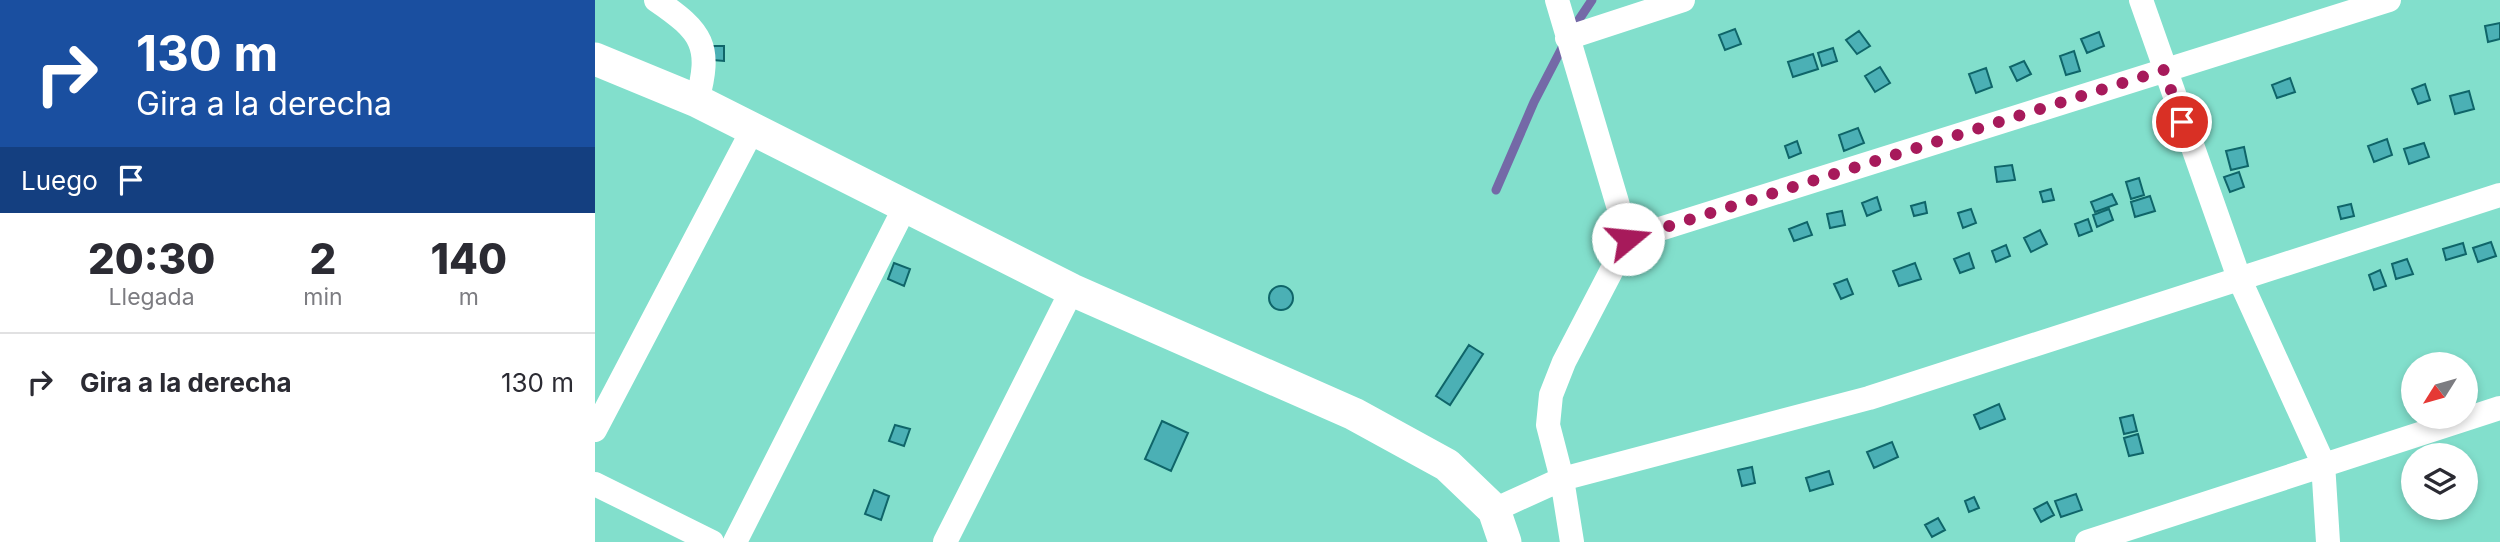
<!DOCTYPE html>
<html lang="es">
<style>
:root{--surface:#fff;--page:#f2f2f3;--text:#2b2b33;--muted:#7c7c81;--line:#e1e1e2}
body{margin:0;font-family:Inter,sans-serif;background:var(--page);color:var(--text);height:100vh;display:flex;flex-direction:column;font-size:26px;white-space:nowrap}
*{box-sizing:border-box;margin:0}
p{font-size:23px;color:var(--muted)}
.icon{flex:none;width:38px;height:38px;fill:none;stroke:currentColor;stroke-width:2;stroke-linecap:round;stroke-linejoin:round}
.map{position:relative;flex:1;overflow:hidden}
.sheet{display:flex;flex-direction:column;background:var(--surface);width:595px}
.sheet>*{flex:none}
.banner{background:#1a4fa0;color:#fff;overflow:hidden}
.needle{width:46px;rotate:233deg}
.fabs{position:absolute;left:1806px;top:352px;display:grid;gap:14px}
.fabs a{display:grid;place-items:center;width:77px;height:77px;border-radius:50%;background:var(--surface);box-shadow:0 4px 10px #0003;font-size:35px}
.pin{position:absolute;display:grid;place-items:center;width:60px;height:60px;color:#fff;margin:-30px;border:4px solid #fff;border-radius:50%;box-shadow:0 2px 7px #0007}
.me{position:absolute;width:77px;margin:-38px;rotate:73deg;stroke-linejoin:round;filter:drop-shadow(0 0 5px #0008)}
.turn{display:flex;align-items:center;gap:24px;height:147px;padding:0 21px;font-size:32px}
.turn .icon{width:91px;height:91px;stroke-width:2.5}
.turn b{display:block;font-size:49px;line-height:60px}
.then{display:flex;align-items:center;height:66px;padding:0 21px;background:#0003;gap:14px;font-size:26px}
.eta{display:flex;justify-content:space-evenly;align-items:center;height:119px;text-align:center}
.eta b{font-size:42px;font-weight:800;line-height:49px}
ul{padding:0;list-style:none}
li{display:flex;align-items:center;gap:21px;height:98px;padding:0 21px;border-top:2px solid var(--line)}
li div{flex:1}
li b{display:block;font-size:26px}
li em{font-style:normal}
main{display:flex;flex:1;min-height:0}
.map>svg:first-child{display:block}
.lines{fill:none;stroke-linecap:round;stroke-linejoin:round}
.stream{stroke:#7469a7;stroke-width:9}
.building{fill:#4bb0b5;stroke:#0f6569;stroke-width:2}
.minor{stroke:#fff;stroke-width:24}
.secondary{stroke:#fff;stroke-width:33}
.route{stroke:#a71a5b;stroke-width:12;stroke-dasharray:0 21.6}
</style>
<main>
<section class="sheet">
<div class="banner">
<div class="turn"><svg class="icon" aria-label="right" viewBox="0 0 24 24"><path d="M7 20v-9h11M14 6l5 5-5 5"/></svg><div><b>130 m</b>Gira a la derecha</div></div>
<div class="then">Luego<svg class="icon" aria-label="arrive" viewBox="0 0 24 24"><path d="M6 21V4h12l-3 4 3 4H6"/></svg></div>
</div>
<div class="eta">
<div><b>20:30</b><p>Llegada</p></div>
<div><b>2</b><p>min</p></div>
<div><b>140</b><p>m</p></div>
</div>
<ul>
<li><svg class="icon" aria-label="right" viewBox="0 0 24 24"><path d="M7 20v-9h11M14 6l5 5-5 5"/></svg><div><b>Gira a la derecha</b></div><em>130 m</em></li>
</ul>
</section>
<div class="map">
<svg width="1905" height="542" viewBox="0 0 1905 542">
<rect width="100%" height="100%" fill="#82dfcc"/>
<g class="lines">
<path class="stream" d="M977,30L997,0
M901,190L939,102L970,42"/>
</g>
<path class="building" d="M1905,23V39L1893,42L1890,26Z
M1140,29L1146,44L1130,50L1124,35Z
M1264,31L1275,46L1262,54L1251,40Z
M1504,32L1509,46L1492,53L1486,39Z
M118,46H129V61L118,60Z
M1238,48L1242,61L1227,66L1223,53Z
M1479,51L1485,71L1471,75L1465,56Z
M1218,54L1223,69L1198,77L1193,62Z
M1429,61L1436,74L1422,81L1415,67Z
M1285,67L1295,83L1280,92L1270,76Z
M1391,68L1397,87L1381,93L1374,74Z
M1695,78L1700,92L1682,98L1677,85Z
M1830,84L1835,100L1823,104L1817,89Z
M1874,91L1879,109L1860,114L1855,96Z
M1263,128L1269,143L1249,151L1244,135Z
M1792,139L1797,155L1779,162L1773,146Z
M1202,141L1206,153L1194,158L1190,146Z
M1829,143L1834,157L1814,164L1809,149Z
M1649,147L1653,166L1636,170L1631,151Z
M1417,165L1420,180L1402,182L1400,167Z
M1644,172L1649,187L1635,192L1629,177Z
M1544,178L1549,195L1536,199L1531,182Z
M1456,189L1459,200L1448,202L1445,192Z
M1517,194L1522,204L1500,212L1496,202Z
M1555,196L1560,211L1540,217L1536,202Z
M1282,197L1286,210L1272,216L1267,203Z
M1330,202L1332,213L1319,216L1316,206Z
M1756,204L1759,216L1746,219L1743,207Z
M1376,209L1381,223L1368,228L1363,213Z
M1514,209L1518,220L1502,227L1498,215Z
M1247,211L1250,225L1235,228L1232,214Z
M1493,219L1497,231L1484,236L1480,224Z
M1212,222L1217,235L1199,241L1194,229Z
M1445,230L1452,244L1436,252L1429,238Z
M1896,242L1901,256L1883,262L1878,248Z
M1868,243L1871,254L1851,260L1848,249Z
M1411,245L1415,256L1401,262L1397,251Z
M1374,253L1379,268L1365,273L1359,259Z
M1812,259L1818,274L1801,279L1797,264Z
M299,263L315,269L309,286L293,279Z
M1320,263L1326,279L1304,286L1298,271Z
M1785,270L1791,286L1779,290L1774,275Z
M1252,279L1258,294L1246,299L1239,284Z
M674 298a12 12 0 1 1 24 0a12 12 0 1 1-24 0Z
M874,345L888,354L855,405L841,396Z
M1404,404L1410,419L1385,429L1379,415Z
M1538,415L1542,431L1529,434L1525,418Z
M567,421L593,433L576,471L550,459Z
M300,425L315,429L309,446L294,441Z
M1543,434L1548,453L1534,456L1529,438Z
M1297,442L1303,457L1279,468L1272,452Z
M1157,467L1160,483L1147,486L1143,470Z
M1234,471L1238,484L1215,491L1211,478Z
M279,490L294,496L286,520L270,514Z
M1481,494L1487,510L1466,517L1460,501Z
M1379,497L1384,508L1374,512L1370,501Z
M1452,502L1459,515L1446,522L1439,509Z
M1343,518L1350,530L1337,537L1330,525Z"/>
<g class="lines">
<path class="minor" d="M61,0C108,32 117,46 102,101
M962,0L1033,239
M1546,0L1644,278L1728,463L1733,542
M972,38L1088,0
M0,430L158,129
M0,484L117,542
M899,510L967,479L1274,398L1905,195
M140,542L311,205
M350,542L477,290
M977,542L967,479L953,425L956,395L969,362L1033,239L1794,0
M1492,542L1905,408"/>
<path class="secondary" d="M0,59L102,101L477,290L759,414L852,465L899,510L910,542"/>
</g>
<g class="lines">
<path class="route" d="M1033,239L1569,70L1587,122"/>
</g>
</svg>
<div class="fabs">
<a><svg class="needle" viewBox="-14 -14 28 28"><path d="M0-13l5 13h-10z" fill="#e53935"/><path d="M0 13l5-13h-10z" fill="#7c7c81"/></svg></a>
<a><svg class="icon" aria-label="layers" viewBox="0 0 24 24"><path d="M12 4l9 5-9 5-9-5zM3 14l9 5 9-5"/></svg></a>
</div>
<div class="pin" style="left:1587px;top:122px;background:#d93025"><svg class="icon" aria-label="arrive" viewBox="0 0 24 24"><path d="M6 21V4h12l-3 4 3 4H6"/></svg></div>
<svg class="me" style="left:1033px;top:239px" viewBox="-20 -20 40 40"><circle r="19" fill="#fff"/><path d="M0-13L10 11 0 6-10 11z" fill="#a71a5b"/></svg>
</div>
</main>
